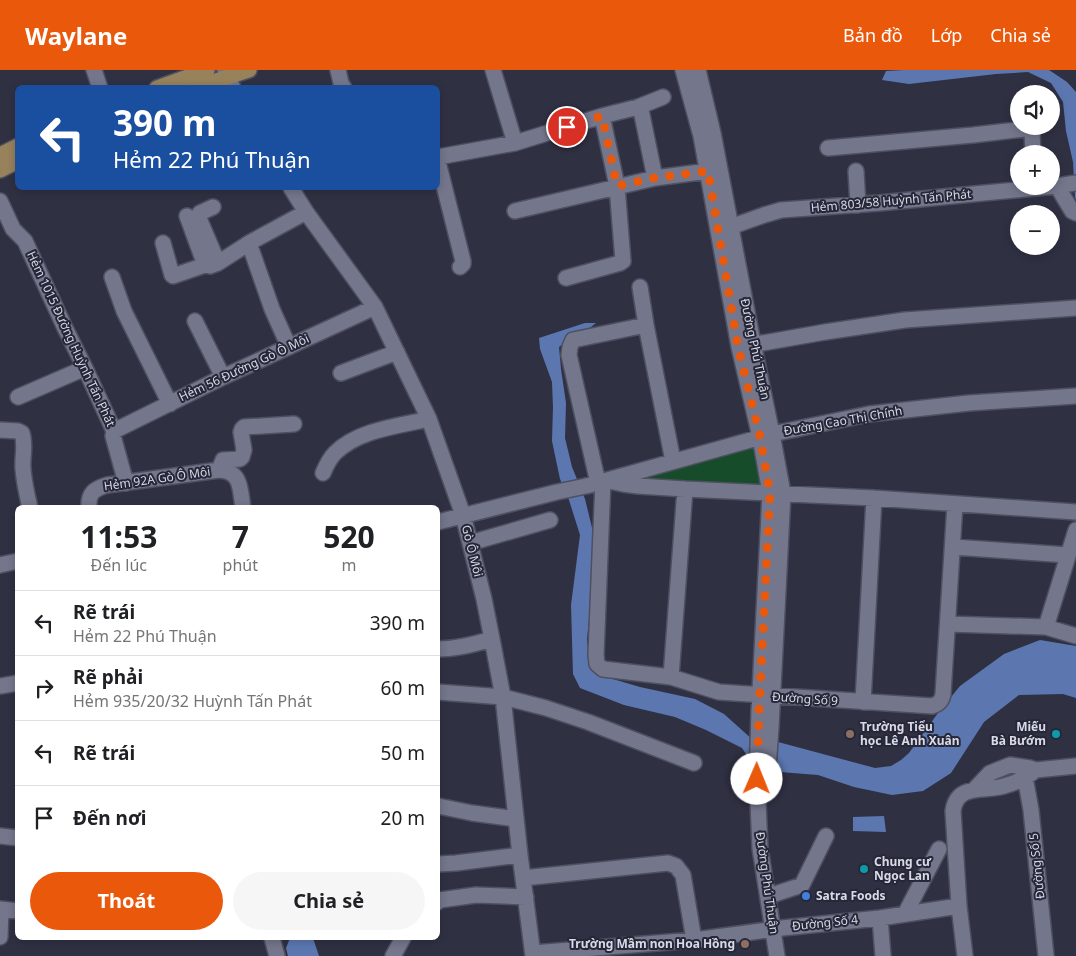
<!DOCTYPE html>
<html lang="vi">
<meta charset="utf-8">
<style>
:root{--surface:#fff;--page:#f6f6f6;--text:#202124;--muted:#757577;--line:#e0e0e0;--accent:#ea580c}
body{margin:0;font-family:"Noto Sans",sans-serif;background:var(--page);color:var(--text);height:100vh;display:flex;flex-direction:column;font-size:19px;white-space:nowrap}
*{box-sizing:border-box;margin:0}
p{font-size:16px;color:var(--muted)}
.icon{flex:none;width:28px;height:28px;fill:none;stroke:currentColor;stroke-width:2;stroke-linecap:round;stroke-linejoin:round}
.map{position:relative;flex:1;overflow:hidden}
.drawer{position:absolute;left:15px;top:435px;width:425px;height:435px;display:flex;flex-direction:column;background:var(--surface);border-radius:8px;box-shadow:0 2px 8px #0003}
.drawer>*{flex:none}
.top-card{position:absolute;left:15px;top:15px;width:425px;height:105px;border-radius:8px;box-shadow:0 2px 8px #0003;background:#1a4fa0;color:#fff;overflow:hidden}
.tools{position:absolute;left:1010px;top:15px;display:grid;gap:10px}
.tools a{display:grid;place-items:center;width:50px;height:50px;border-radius:50%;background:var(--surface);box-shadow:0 2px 8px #0003;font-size:25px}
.pin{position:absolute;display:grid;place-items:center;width:42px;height:42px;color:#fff;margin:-21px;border:2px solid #fff;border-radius:50%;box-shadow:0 1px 5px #0007}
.me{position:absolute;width:55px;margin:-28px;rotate:1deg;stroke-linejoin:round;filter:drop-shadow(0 0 4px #0008)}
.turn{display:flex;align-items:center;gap:18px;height:105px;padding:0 15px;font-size:22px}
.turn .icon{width:65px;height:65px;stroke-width:2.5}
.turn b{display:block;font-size:35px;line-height:42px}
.eta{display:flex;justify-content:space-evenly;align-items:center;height:85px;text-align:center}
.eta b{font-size:30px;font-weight:700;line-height:35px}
.primary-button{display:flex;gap:10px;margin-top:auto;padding:10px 15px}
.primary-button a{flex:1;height:58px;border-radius:30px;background:var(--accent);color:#fff;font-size:20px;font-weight:700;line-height:58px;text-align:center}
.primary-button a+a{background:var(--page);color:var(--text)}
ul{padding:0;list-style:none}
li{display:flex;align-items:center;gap:15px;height:65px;padding:0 15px;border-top:1px solid var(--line)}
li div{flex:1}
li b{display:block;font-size:19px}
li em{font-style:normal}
header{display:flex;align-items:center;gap:30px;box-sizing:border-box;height:70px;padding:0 25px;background:var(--accent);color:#fff}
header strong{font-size:24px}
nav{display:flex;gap:28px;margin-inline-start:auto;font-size:18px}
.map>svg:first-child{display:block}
.green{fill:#164c2a}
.water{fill:#5c77b0}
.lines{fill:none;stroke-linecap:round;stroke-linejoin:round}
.minor-casing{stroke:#4e4f5f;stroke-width:18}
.major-casing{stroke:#4e4f5f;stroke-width:18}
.minor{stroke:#74778c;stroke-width:15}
.major{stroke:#98825b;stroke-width:15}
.route{stroke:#ea580c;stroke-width:9;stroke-dasharray:0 16.2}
.education-dot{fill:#8d6e63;stroke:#262739;stroke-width:2}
.culture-dot{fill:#0f9aa8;stroke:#262739;stroke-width:2}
.shop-dot{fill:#3f7fe0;stroke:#262739;stroke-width:2}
.labels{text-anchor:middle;stroke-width:4;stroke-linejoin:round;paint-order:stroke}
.street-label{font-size:12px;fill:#d9dae6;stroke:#262739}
.poi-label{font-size:12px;font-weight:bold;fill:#d9dae6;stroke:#262739;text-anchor:start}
</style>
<header>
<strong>Waylane</strong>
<nav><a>Bản đồ</a><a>Lớp</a><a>Chia sẻ</a></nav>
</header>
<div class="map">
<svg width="1076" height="886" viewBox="0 0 1076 886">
<rect width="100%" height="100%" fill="#2f3143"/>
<path class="green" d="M757,374L767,412L758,418L635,411L639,405Z"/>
<path class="water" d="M904,0H1049L1067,12L1076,22V129L1075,128L1073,92L1066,61L1063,32L1051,13L1028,2L996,4L909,14L882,10L886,1Z
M585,253H596L586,261L570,268L559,277L561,299L566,333L565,368L572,397L585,429L595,470L592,520L587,569L590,597L606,607L640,617L695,629L724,644L753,670L778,672L875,698L891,696L901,690L909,683L938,643L960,616L1004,584L1040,570L1076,576V628L1063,624L1019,625L984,652L951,703L923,721L892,725L854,717L818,705L780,702L753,695L742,678L706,660L675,647L624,635L580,618L573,604L571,535L580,465L569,430L560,409L552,371L553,337L552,312L540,279L539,268Z
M884,746L886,762L853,761V747Z
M290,868H313L319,886H288L286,878Z"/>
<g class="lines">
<g class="minor-casing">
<path id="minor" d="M94,0L100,18
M225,0L233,18
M338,0L341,13L344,18
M493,0L515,73
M683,0L701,66L739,277L760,367L770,423L759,641L757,709L760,778L777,886
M698,0L713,63L753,273L772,364L783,423L771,657L767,714
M638,37L641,40L655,108
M828,78L973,65L1025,59L1029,60L1032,63L1033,84
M438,87L515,73L602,46L638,37L663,27
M438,92L463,191V194L460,197
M856,101L858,135
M1057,116L1072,141L1076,143
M291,118L306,142L375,237L429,349L463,445L484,529L492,569L503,627L520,785L533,886
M0,131L13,159L25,171L65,258L85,298L114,361L113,366L126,413
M213,137L200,143L198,146L218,193
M515,141L655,108L708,101
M187,146L205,195L210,196L218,193L249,173L306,142
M722,160L764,145L781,140L879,133L1057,116L1076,113
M163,173L172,205L173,206L205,195
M249,173L272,239L289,277
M112,207L124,241L170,334
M566,208L620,193L623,191L617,116L602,46
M640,217L646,255
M195,251L223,307
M745,276L825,262L905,250L1076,238
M341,303L397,282
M18,327L85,298
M0,360L18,361L22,363C26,375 22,386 23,399C24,412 27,425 30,438
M114,361L223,307L375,237
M219,400L223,390L240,389L242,387L244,380L241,362L242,359L244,357L294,354
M323,403C326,396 330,388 335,383C358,360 398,356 429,349
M603,411L596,585L597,594L603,599L671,607L719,622L932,636C939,634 942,631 943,624L955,434
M609,411L623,414L638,416L685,419L874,428L1076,442
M598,413L569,285L570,277L573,270L646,255L673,391
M89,438C88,423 94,419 107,415L219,400C242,401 240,420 243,438
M438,452L557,422L586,416L772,364L869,344L969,333L1076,326
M470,473L550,450
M953,477L1068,485
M0,495L18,491
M948,554L1046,557L1076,566
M1046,557L1076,460
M438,579C457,579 474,574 492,569
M671,607L685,419
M0,616L18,613
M438,622L503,627L546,638L588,652L694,693
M863,632L874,428
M1025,707L1031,740L1046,886
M974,720L990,703L1010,695L1030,698L1036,700L1076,696
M438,736L472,743L516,749
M0,766L18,768
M438,794L456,793L520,785
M523,808L668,793L676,796L683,805L694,870
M775,824L802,815L826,766
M438,832L440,830L476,825L526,827
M0,839L18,841
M905,844L939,779
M880,848L883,886
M0,867L1,839
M272,868L277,886
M533,883L694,870L782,858L880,848L959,836
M393,886L403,868
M965,886L959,836L953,741C957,713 984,722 1004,716C1016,713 1027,707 1036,700"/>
</g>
<g class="major-casing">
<path id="major" d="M157,18L207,0
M195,18L249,0
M0,85L18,76
M0,100L18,91"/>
</g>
<use href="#minor" class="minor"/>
<use href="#major" class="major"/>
</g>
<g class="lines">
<path class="route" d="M567,57L602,46L617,116L654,108L708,101L738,277L760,367L770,423L759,641L757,709"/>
</g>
<g class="education-dot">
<circle cx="850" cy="664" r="5"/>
<circle cx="745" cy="874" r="5"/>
</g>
<g class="culture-dot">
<circle cx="1056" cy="664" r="5"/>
<circle cx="864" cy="799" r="5"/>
</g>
<circle class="shop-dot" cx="806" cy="826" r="5"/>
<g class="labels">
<g class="street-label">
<text transform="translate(891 131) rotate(-5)" y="4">Hẻm 803/58 Huỳnh Tấn Phát</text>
<text transform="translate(71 269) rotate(65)" y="4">Hẻm 1015 Đường Huỳnh Tấn Phát</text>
<text transform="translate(755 279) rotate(78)" y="4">Đường Phú Thuận</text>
<text transform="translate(244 298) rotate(-25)" y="4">Hẻm 56 Đường Gò Ô Môi</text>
<text transform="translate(843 351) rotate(-10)" y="4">Đường Cao Thị Chính</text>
<text transform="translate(157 409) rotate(-8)" y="4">Hẻm 92A Gò Ô Môi</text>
<text transform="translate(472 481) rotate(76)" y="4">Gò Ô Môi</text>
<text transform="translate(805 629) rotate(4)" y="4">Đường Số 9</text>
<text transform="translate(1037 796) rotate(-96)" y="4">Đường Số 5</text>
<text transform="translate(767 813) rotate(82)" y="4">Đường Phú Thuận</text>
<text transform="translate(825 853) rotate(-6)" y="4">Đường Số 4</text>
</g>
<g class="poi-label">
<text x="860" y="661">Trường Tiểu<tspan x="860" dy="14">học Lê Anh Xuân</tspan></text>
<text x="1046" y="661" text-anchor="end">Miếu<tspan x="1046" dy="14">Bà Bướm</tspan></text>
<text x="874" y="796">Chung cư<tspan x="874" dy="14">Ngọc Lan</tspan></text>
<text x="816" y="830">Satra Foods</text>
<text x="735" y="878" text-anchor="end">Trường Mầm non Hoa Hồng</text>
</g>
</g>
</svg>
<div class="tools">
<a><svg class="icon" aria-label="sound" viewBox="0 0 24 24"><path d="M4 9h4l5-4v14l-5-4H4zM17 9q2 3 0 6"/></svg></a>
<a>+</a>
<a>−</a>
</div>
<div class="pin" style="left:567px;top:57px;background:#d93025"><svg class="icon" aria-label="arrive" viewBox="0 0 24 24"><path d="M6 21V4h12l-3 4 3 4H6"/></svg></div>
<svg class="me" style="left:757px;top:709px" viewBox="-20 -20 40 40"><circle r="19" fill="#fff"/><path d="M0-13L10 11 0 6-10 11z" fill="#ea580c"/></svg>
<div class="top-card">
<div class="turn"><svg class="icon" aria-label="left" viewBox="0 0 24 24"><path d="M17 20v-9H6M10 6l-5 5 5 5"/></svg><div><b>390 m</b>Hẻm 22 Phú Thuận</div></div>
</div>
<section class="drawer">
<div class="eta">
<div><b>11:53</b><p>Đến lúc</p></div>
<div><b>7</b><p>phút</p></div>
<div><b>520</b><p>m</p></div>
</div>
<ul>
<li><svg class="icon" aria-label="left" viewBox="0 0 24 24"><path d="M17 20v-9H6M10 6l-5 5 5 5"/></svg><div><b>Rẽ trái</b><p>Hẻm 22 Phú Thuận</p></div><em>390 m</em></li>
<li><svg class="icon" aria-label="right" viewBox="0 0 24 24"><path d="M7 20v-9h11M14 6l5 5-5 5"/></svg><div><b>Rẽ phải</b><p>Hẻm 935/20/32 Huỳnh Tấn Phát</p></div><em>60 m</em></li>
<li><svg class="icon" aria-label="left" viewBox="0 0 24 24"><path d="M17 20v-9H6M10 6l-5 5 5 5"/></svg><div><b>Rẽ trái</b></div><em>50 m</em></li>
<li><svg class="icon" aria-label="arrive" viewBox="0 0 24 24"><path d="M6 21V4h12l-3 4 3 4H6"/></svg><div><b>Đến nơi</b></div><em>20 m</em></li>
</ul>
<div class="primary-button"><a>Thoát</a><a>Chia sẻ</a></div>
</section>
</div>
